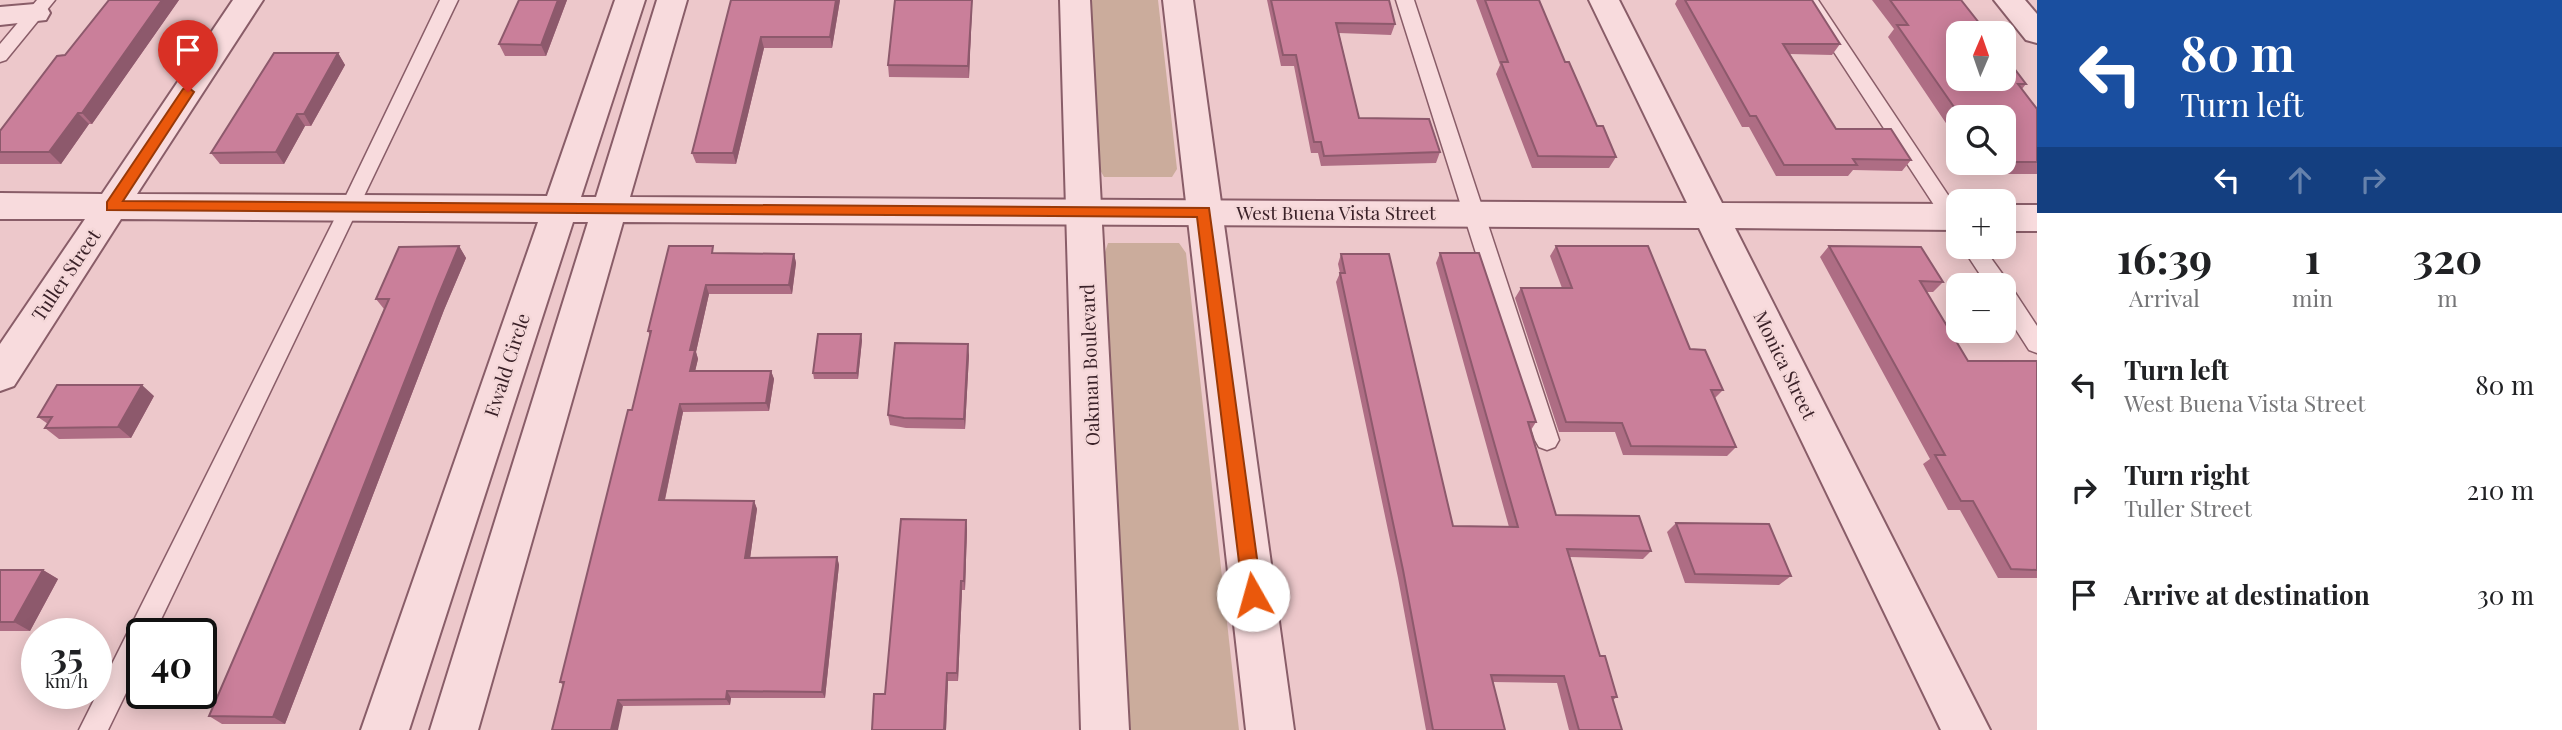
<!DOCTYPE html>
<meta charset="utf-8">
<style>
:root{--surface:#fff;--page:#f6f6f6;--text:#202124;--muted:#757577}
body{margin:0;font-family:"Playfair Display",serif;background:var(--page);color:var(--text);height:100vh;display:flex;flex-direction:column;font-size:26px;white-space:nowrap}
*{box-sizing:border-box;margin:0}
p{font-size:23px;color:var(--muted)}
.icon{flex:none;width:38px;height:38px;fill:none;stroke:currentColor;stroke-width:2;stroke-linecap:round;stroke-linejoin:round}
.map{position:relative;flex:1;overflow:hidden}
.panel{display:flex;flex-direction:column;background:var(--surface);width:525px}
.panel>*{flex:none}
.hud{background:#1a4fa0;color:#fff;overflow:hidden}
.needle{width:46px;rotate:2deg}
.controls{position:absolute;left:1946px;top:21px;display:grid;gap:14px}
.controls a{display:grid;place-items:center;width:70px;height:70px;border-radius:14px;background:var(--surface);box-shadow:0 4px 18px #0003;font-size:35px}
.speed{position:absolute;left:21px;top:618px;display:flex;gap:14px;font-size:35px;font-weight:700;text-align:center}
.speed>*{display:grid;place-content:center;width:91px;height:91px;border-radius:50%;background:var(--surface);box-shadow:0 4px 18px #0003;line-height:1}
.speed small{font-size:18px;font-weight:400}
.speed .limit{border:4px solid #111;border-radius:10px;background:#fff;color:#111}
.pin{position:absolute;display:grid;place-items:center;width:60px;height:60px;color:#fff;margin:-72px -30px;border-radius:50% 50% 50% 0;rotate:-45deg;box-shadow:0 0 7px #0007}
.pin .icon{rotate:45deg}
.me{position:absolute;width:77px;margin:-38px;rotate:353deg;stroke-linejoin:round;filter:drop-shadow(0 0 5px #0008)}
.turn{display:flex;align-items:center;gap:24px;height:147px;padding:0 28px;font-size:32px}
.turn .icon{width:91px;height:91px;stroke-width:2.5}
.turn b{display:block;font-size:49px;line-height:60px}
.lanes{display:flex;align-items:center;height:66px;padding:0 28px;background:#0003;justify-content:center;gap:35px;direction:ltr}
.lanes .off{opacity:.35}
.eta{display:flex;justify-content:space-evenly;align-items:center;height:119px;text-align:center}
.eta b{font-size:42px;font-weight:700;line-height:49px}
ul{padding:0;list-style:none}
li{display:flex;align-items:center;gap:21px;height:105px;padding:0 28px}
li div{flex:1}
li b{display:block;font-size:26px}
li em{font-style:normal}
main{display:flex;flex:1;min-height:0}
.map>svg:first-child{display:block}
.green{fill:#cbac9c}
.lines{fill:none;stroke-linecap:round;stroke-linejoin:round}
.service-casing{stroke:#895d68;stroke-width:3}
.minor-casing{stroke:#895d68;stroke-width:4}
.tertiary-casing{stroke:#895d68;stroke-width:4}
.service{fill:#f8dbdd;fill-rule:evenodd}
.minor{fill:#f8dbdd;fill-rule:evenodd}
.tertiary{fill:#f8dbdd;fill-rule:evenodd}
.wall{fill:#ae6d84}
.shaded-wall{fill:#8d596c}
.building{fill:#ca7f9a;stroke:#8d596c;stroke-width:2}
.route{fill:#ea580c;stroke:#983908;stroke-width:2}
.labels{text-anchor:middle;stroke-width:5;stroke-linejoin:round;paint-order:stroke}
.street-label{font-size:19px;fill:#3a2128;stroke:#f5d8d9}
</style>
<main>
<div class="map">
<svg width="2037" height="730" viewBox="0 0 2037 730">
<rect width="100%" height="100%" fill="#edc8cb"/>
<path class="green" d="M1090,0H1158L1177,169L1172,177H1104L1099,168Z
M1108,243H1179L1186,253L1239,730H1129L1104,255Z"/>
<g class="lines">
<g class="service-casing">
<path id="service" d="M37,0H55L6,60L0,62V44Z
M440,0H458L154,634H142V660L108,730H79L340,208Z
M1396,0H1414L1559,440L1555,447L1547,450L1539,447L1535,440Z
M1800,0H1818L1958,210V234L1951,231Z
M1962,247H1983L2006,279L2008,287L2012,288L2037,326V353L2029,350L2004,311V285H1987Z"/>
</g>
<g class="minor-casing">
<path id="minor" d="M233,0H263L137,194L547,196L615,0H645L581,197H596L657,0H687L630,197L1687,203L1589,0H1619L1722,203L1958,204V230L1735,228L1990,730H1941L1699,228L623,222L478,730H430L588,222H573L409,730H361L538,222L121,219L14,386L0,391V344L85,219H0V193L102,194Z
M1994,0H2025L2037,14V43L2026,40Z
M35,4L46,6L50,13L46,20L0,25V7Z
M2004,205H2037V231H2004Z"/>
</g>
<g class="tertiary-casing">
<path id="tertiary" d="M1060,0H1090L1129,730H1081Z
M1163,0H1193L1294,730H1246Z"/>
</g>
<use href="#service" class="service"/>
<use href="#minor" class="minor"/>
<use href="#tertiary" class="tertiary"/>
</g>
<path class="wall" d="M109,0H179L92,124H89L61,164H0V131L65,55Z
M519,0H567L546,56H505L499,44Z
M731,0H840L832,48H764L736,164L696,163L692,153Z
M972,0L969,78L889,77L888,65Z
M1267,0H1389L1395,24L1391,35L1339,33L1359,118L1440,152L1436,163L1321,166L1318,153H1311L1294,66H1281Z
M1476,0H1539L1565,62L1597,126L1616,157L1609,168H1532L1496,74L1500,65Z
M1677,0H1812L1840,44L1832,55L1790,54L1836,129L1911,160L1902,171L1853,170L1848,176H1776L1749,127H1742L1675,4Z
M1872,0H1961L2026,84L2022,89L2037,109V174H1981L1973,163H2004V117H1958V141L1888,37L1894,29Z
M338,53L345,65L311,126H305L284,164H220L211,153Z
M459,246L466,258L444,310L285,724H222L209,716L384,309L376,299Z
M1556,246L1690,349L1723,390L1715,398L1736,447L1727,456L1623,455L1615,432H1559L1515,298L1521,288H1562L1550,256Z
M1829,246L1943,282L1933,292H1926L1968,361H2037V578H1998L1960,510H1948L1923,464L1930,459L1820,257Z
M716,253L794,254L796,263L792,294H709L696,352L698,359L695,371H771L774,379L769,411L683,412L665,500L754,501L757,509L750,558L837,557L839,565L825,698H731L730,705L623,706L563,685L560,682L632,410L650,336L648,331Z
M1440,253L1536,422L1531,430L1556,515L1651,551L1643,559L1570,557L1600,656L1617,697L1613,700L1622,730H1569L1557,683L1493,682L1505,730H1426L1398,578L1336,282L1340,273L1338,264L1341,254L1453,526L1509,527L1436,263Z
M862,340L858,379H814L813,373Z
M969,355L965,429L906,428L890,425L888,415Z
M154,396L131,438L59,439L45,428L48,424L38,417Z
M966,520L967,529L965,590H962L958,681H948L946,730H872L885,694Z
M1676,523L1791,576L1779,585L1685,583L1667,532Z
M0,570H43L58,579L30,631H0Z"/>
<path class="shaded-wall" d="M162,0H179L92,124L82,113Z
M558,0H567L546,56L541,45Z
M836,0H840L832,48L830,37Z
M972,0V8L969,78L968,66Z
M761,37L764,48L736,164L733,153Z
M338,53L345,65L311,126L304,114Z
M78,113L89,124L61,164L49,152Z
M297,114L305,126L284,164L276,152Z
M459,246L466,258L444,310L285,724L273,717L437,299Z
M794,254L796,263L792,294L789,285Z
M706,285L709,294L696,352L698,359L693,380L690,371V350Z
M861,334L862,340L858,379L857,373Z
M968,344L969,355L965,429L964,419Z
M771,371L774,379L769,411L766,403Z
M142,385L154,396L131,438L118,427Z
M680,404L683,412L663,508L659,500Z
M754,501L757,509L749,566L745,558Z
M966,520L967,529L965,590L964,581Z
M837,557L839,565L825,698L822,692Z
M43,570L58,579L30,631L14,622Z
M961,581L962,590L958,681L957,673Z
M947,673L948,681L946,730H944Z
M727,691L731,698L730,705L726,699Z
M618,700L623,706L618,730H611Z"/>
<path class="building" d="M109,0H162L82,113H78L49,152H0V131L57,56L65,55Z
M519,0H558L541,45L499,44Z
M731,0H836L830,37H761L733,153H692Z
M895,0H972L968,66L888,65Z
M1271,0H1389L1395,24L1336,23L1359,118L1429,119L1440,152L1324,156L1321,142H1314L1296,55H1283Z
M1485,0H1539L1565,62H1569L1597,126H1603L1616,157L1538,156L1501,62H1508Z
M1685,0H1812L1840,44H1783L1836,129H1891L1911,160L1853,159L1857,165H1784L1756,116H1750Z
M1890,0H1961L1987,33H1958V79H2004V55L2026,84H2018L2037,109V162H2004V117H1961L1897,25H1908Z
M274,53H338L304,114H297L276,152L211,153Z
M459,246L437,299L273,717L209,716L389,299H376L399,247Z
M669,246H713L712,253L794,254L789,285H706L690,350H695L690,371H771L766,403L680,404L659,500L754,501L745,558L837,557L822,692L727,691L726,699L618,700L611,730H552L564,682H560L628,410H632L651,331H648Z
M1556,246H1648L1690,349L1705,350L1723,390H1711L1736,447L1631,446L1622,423L1566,422L1521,288H1572Z
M1829,246L1921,247L1943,282L1920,281L1968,361H2037V570L2011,569L1973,501H1961L1935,455H1945Z
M1440,253H1479L1536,422H1528L1556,515L1639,516L1651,551L1567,549L1600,656H1605L1617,697H1612L1622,730H1579L1564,676L1491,675L1505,730H1433L1403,570L1340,273H1345L1341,254H1389L1453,526L1518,527Z
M818,334H861L857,373H813Z
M895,343L968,344L964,419L904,418L888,415Z
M57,385H142L118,427L45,428L52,417H38Z
M901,519L966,520L964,581H961L957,673H947L944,730H872L874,694H885Z
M1676,523L1769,524L1791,576L1695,574Z
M0,570H43L14,622H0Z"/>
<path class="route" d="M188,87L194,92L123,201L1209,208L1262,595L1259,601L1253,603L1246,601L1243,595L1197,217L107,210V202L183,89Z"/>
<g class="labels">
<g class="street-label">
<text x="1336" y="220">West Buena Vista Street</text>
<text transform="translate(66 275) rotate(-56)" y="7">Tuller Street</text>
<text transform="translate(507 365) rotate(-72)" y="7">Ewald Circle</text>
<text transform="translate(1090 365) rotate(-92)" y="7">Oakman Boulevard</text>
<text transform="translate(1785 365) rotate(64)" y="7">Monica Street</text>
</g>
</g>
</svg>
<div class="controls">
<a><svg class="needle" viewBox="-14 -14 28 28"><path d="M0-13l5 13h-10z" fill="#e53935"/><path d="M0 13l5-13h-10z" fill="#757577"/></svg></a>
<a><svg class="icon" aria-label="search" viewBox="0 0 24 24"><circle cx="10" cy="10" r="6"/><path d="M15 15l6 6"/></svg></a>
<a>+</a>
<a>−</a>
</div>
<div class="speed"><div>35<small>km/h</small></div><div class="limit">40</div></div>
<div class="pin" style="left:188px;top:92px;background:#d93025"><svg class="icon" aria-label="arrive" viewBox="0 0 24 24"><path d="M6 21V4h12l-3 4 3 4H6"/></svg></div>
<svg class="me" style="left:1253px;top:595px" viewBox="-20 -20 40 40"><circle r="19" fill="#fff"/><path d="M0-13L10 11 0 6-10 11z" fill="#ea580c"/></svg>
</div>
<section class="panel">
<div class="hud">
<div class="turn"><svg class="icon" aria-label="left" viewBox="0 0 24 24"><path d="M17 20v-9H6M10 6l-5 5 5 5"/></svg><div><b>80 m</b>Turn left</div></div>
<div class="lanes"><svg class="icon" aria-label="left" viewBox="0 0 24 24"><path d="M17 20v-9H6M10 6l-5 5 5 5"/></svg><svg class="icon off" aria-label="ahead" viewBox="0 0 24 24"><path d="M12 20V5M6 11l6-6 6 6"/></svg><svg class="icon off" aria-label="right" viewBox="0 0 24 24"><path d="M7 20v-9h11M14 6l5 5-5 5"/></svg></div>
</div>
<div class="eta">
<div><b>16:39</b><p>Arrival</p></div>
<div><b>1</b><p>min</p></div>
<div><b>320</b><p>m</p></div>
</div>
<ul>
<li><svg class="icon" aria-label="left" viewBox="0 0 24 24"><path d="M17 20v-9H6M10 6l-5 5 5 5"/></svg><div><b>Turn left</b><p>West Buena Vista Street</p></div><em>80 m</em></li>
<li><svg class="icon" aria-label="right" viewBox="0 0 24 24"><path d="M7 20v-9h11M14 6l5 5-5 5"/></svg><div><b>Turn right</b><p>Tuller Street</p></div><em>210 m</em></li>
<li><svg class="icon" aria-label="arrive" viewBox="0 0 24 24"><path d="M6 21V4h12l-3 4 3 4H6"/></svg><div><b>Arrive at destination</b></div><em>30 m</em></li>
</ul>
</section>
</main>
